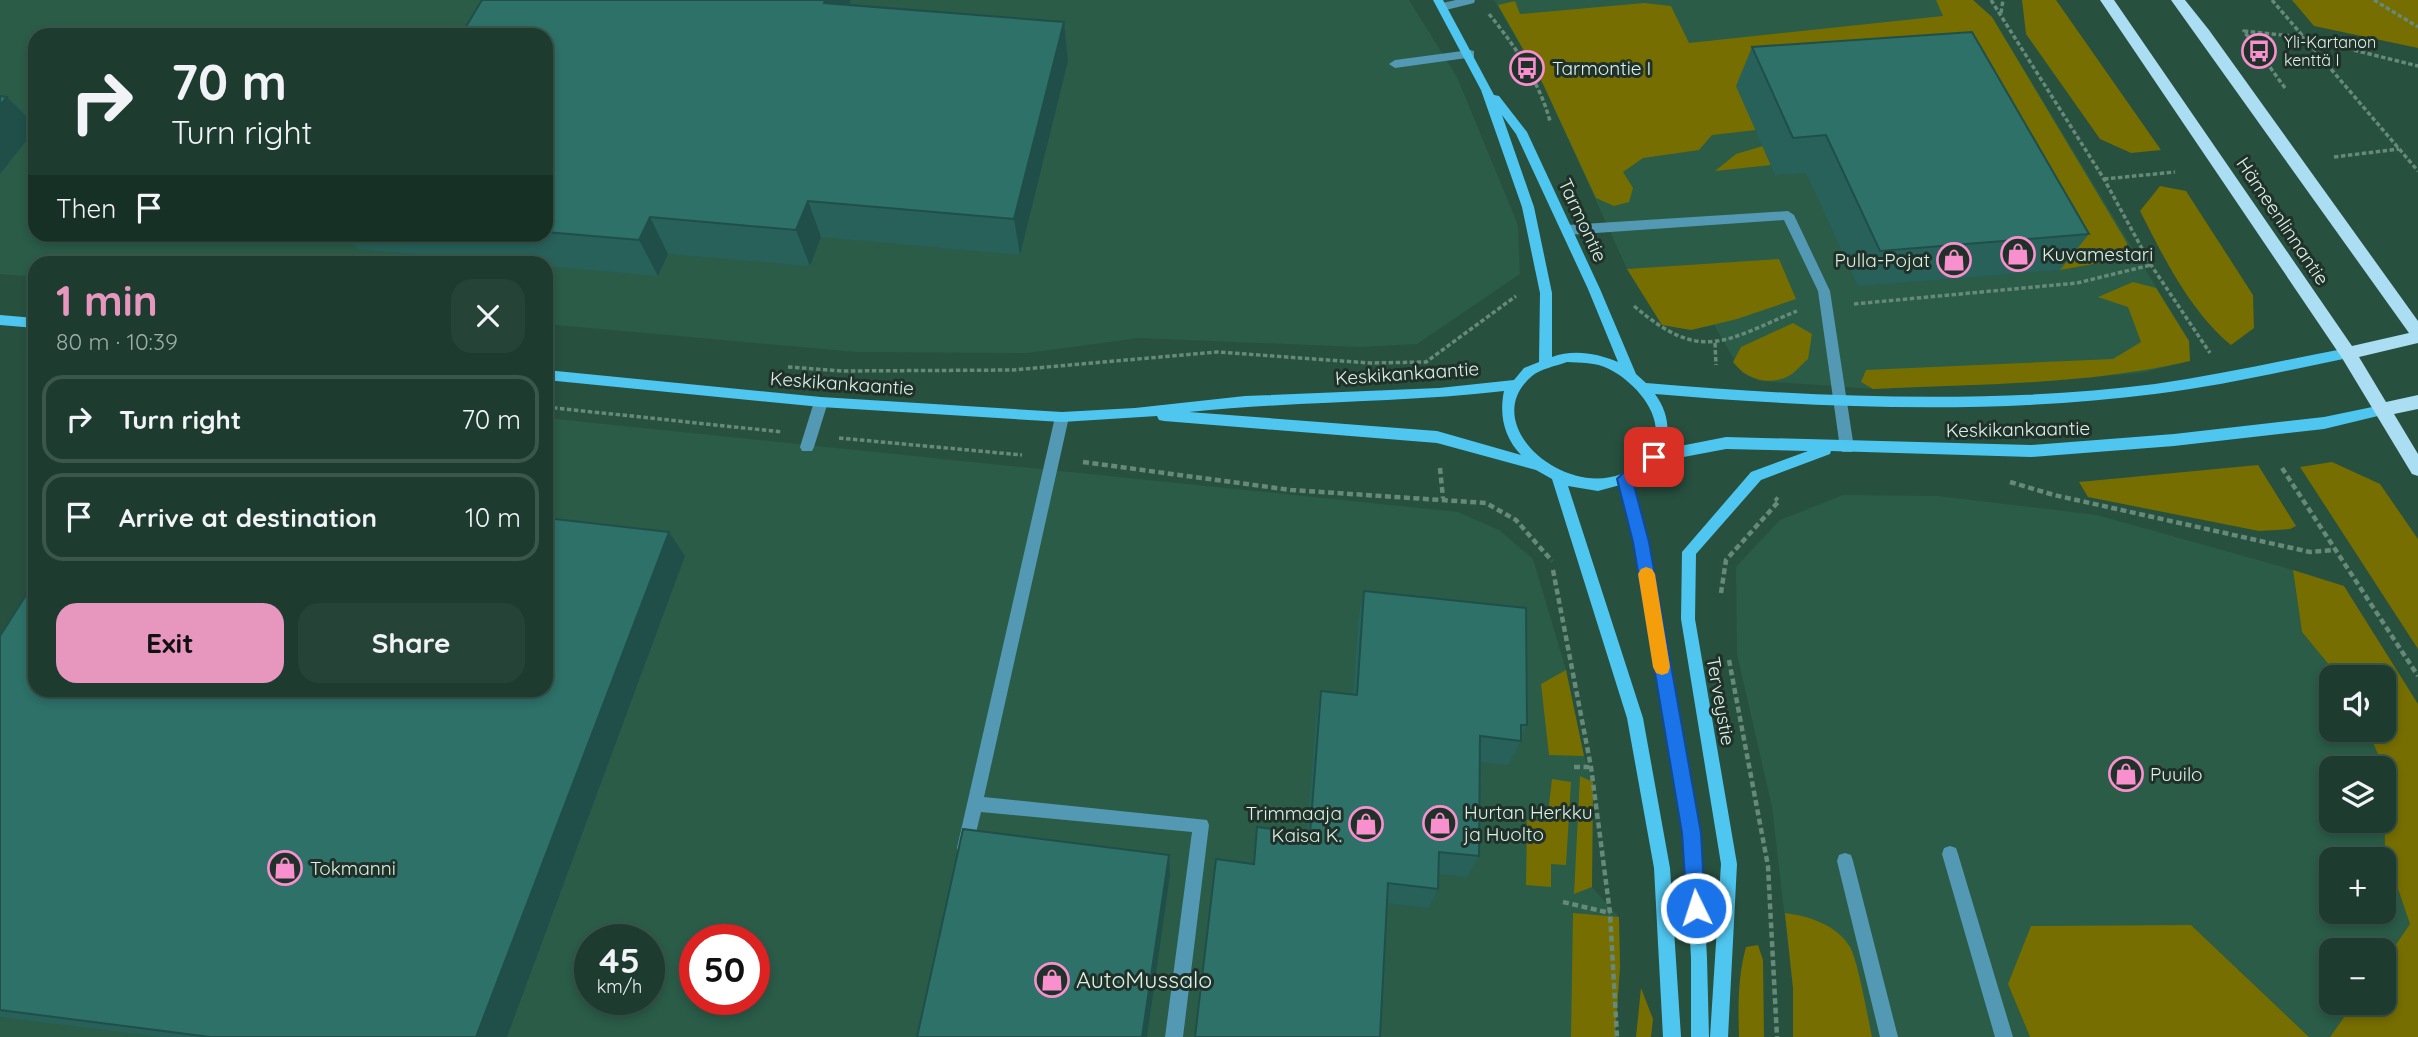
<!DOCTYPE html>
<meta charset="utf-8">
<style>
:root{--surface:#1d3c2f;--page:#254337;--text:#f1f3f6;--muted:#a0adaa;--line:#3b564b;--accent:#e797bd}
body{margin:0;font-family:Quicksand,sans-serif;background:var(--page);color:var(--text);height:100vh;display:flex;flex-direction:column;font-size:26px;white-space:nowrap}
*{box-sizing:border-box;margin:0}
p{font-size:23px;color:var(--muted)}
.icon{flex:none;width:38px;height:38px;fill:none;stroke:currentColor;stroke-width:2;stroke-linecap:round;stroke-linejoin:round}
.map{position:relative;flex:1;overflow:hidden}
.sheet{position:absolute;left:28px;top:256px;width:525px;height:441px;display:flex;flex-direction:column;background:var(--surface);border-radius:21px;box-shadow:0 4px 10px #0003,0 0 0 2px var(--line)}
.sheet>*{flex:none}
.guide{position:absolute;left:28px;top:28px;width:525px;height:214px;border-radius:21px;box-shadow:0 4px 10px #0003,0 0 0 2px var(--line);background:#1d3c2f;color:var(--text);overflow:hidden}
.controls{position:absolute;left:2319px;top:665px;display:grid;gap:14px}
.controls a{display:grid;place-items:center;width:77px;height:77px;border-radius:14px;background:var(--surface);box-shadow:0 4px 10px #0003,0 0 0 2px var(--line);font-size:35px}
.speed{position:absolute;left:574px;top:924px;display:flex;gap:14px;font-size:35px;font-weight:700;text-align:center}
.speed>*{display:grid;place-content:center;width:91px;height:91px;border-radius:50%;background:var(--surface);box-shadow:0 4px 10px #0003,0 0 0 2px var(--line);line-height:1}
.speed small{font-size:18px;font-weight:400}
.speed .limit{border:10px solid #d22;background:#fff;color:#111}
.pin{position:absolute;display:grid;place-items:center;width:60px;height:60px;color:#fff;margin:-30px;border-radius:14px;box-shadow:0 4px 10px #0006}
.me{position:absolute;width:77px;margin:-38px;rotate:356deg;stroke-linejoin:round;filter:drop-shadow(0 0 5px #0008)}
.turn{display:flex;align-items:center;gap:24px;height:147px;padding:0 28px;font-size:32px}
.turn .icon{width:91px;height:91px;stroke-width:2.5}
.turn b{display:block;font-size:49px;line-height:60px}
.then{display:flex;align-items:center;height:66px;padding:0 28px;background:#0003;gap:14px;font-size:26px}
.round{display:grid;place-items:center;flex:none;width:74px;height:74px;border-radius:21px;background:var(--page)}
.headline{display:flex;align-items:center;justify-content:space-between;height:119px;padding:0 28px}
h1{font-size:42px;font-weight:700;line-height:52px;color:var(--accent)}
.cta{display:flex;gap:14px;margin-top:auto;padding:14px 28px}
.cta a{flex:1;height:80px;border-radius:21px;background:var(--accent);color:#111;font-size:28px;font-weight:700;line-height:80px;text-align:center}
.cta a+a{background:var(--page);color:var(--text)}
ul{padding:0;list-style:none}
li{display:flex;align-items:center;gap:21px;height:88px;margin:0 14px 10px;padding:0 14px;border:4px solid var(--line);border-radius:21px}
li div{flex:1}
li b{display:block;font-size:26px}
li em{font-style:normal}
.map>svg:first-child{display:block}
.built{fill:#2a5c48;fill-rule:evenodd}
.green{fill:#766e00}
.lines{fill:none;stroke-linecap:round;stroke-linejoin:round}
.path-far1{stroke:#66897a;stroke-width:3.5;stroke-dasharray:4.5 2.5;stroke-linecap:butt}
.path{stroke:#66897a;stroke-width:4.5;stroke-dasharray:6 3.5;stroke-linecap:butt}
.lane{fill:#5499b3;fill-rule:evenodd}
.secondary{fill:#4fc6ef;fill-rule:evenodd}
.primary{fill:#abdef3;fill-rule:evenodd}
.wall{fill:#27615a}
.shaded-wall{fill:#204f4a}
.building{fill:#2d7169;stroke:#204f4a;stroke-width:2}
.route{fill:#1a73e8;stroke:#114b97;stroke-width:2}
.slow{fill:#f59e0b}
.labels{text-anchor:middle;stroke-width:6;stroke-linejoin:round;paint-order:stroke}
.far-poi-label{font-size:16px;fill:#dcf2e7;stroke:#203129;text-anchor:start}
.poi-label{font-size:19px;fill:#dcf2e7;stroke:#203129;text-anchor:start}
.street-label{font-size:19px;fill:#dcf2e7;stroke:#203129}
.near-poi-label{font-size:23px;fill:#dcf2e7;stroke:#203129;text-anchor:start}
</style>
<div class="map">
<svg width="2418" height="1037" viewBox="0 0 2418 1037">
<rect width="100%" height="100%" fill="#27503f"/>
<path class="built" d="M0,0H1409L1457,77L1518,225L1520,274L1417,344L1359,347L1139,338L1027,353L856,352L546,324V262H35V277L0,274ZM35,35H546V234H35Z
M1494,0H1973L1992,17L2189,341L2190,361L2141,373L2049,381L1873,389L1760,381L1742,373L1714,325L1691,330L1662,325L1627,269L1543,84Z
M546,418L1458,512L1499,530L1533,559L1566,670L1584,756L1593,782L1592,887L1619,917L1620,967L1615,1037H0V684L35,690H546ZM590,940H649V999H590ZM695,940H754V999H695Z
M1843,495L1938,496L2097,515L2293,570L2302,632L2339,677H2331V730H2367L2378,754L2379,768H2331V821H2384V803L2386,826L2385,851L2410,924L2384,962V950H2331V1003H2354L2330,1037H2309L2191,925L2008,984L2030,1037H1793V988L1772,807L1737,654L1736,567L1780,520ZM2331,859H2384V912H2331Z"/>
<path class="green" d="M1936,0H1973L1992,17L2127,243L2126,258L2060,270L1949,70L1756,130L1712,135L1699,150L1643,158L1623,172L1633,188L1629,202L1614,206L1596,198L1543,84L1498,5L1515,1L1520,14L1644,3L1671,6L1689,43L1943,16Z
M2022,0H2056L2161,150L2131,153L2100,139L2026,34Z
M2292,0H2418V48L2314,26Z
M1763,146L1771,165L1715,171L1736,154Z
M2160,186L2186,191L2253,295L2254,328L2231,345C2190,311 2164,258 2140,211Z
M1779,259L1796,299L1737,319L1691,330L1662,325L1627,269Z
M2133,282L2156,288L2189,341L2190,361C2086,385 1979,384 1873,389L1861,382L1866,370L2113,359L2141,342L2128,307L2098,297Z
M1793,323L1812,334L1808,359C1802,364 1794,374 1787,377C1766,386 1745,378 1733,362L1741,347Z
M2332,462L2380,484L2418,539V649L2300,467Z
M2258,465L2296,526L2290,529L2259,531L2088,497L2079,482Z
M2293,570L2344,586L2418,704V1037H2330L2354,1003H2384V962L2410,924L2385,851L2384,768H2379L2378,754L2367,730H2384V677H2339L2302,632Z
M1566,670L1584,756L1549,755L1541,684Z
M1580,776L1593,782L1592,887L1574,894Z
M1552,779L1571,782L1566,865L1551,864V887L1526,885L1527,820L1547,822Z
M1573,913L1619,917L1620,967L1615,1037H1571Z
M1785,913C1809,916 1837,925 1850,947C1858,961 1868,1018 1872,1037H1793V988Z
M2191,925L2309,1037H2030L2008,984L2031,926Z
M1758,945L1763,960L1764,1037H1739C1738,1006 1738,976 1746,947Z
M1641,988L1653,1019L1651,1037H1636Z"/>
<g class="lines">
<path class="path-far1" d="M1991,0L2104,179L2151,265L2210,353
M2272,0L2418,171
M2374,0L2418,27
M2001,13L2003,0
M1489,14C1515,46 1539,81 1550,121
M2285,88L2244,31L2301,37L2418,66
M2334,157L2399,149
M2104,179L2175,172
M1854,304L2077,283L2151,265
M1634,306C1702,364 1724,341 1797,311
M1715,343L1716,365
M788,367L842,371L1013,370L1217,352L1370,363L1426,362L1516,296
M546,407L782,432
M839,438L1022,455"/>
<path class="path" d="M1083,462L1291,490L1486,503L1516,520L1552,561
M1440,468L1443,498
M2282,468L2418,676
M2010,482L2054,495L2310,552L2333,550
M1553,570L1591,767L1610,913L1617,1037
M1721,593L1726,560L1779,501L1775,498
M1729,660L1768,866L1777,1037
M1574,767H1591
M1563,902L1610,913"/>
<path class="lane" d="M1456,0H1475L1474,3L1442,11L1437,7L1438,4Z
M1470,50L1474,51V57L1395,68L1389,64L1395,60Z
M1788,211L1794,215L1830,291L1854,448L1852,452H1842L1840,448L1818,291L1784,220L1567,235L1561,230L1567,225Z
M821,397L828,402L814,447L812,451H802L800,447L814,402Z
M1062,412L1067,413L1069,417L984,797L1207,820L1209,825L1183,1037H1165L1192,832L981,812L971,854L965,856L959,854L957,848L1055,417L1057,413Z
M1950,846L1956,848L1958,854L2013,1037H1995L1942,854L1944,848Z
M1845,853L1851,855L1853,861L1898,1037H1880L1837,861L1839,855Z"/>
<path class="secondary" d="M1433,0H1443L1494,95L1499,96L1527,132L1600,289L1636,374L1646,383C1815,397 1986,405 2155,384C2220,375 2284,360 2348,348L2354,353L2348,358C2284,371 2220,386 2155,394C1989,415 1821,408 1655,394C1668,412 1670,429 1665,449L1726,437L2031,445L2174,434L2324,417L2382,405L2389,410L2382,415L2324,429L2174,446L2031,457L1831,451L1830,454L1761,480L1696,554L1695,619L1737,864L1728,1037H1710L1721,864L1681,619L1682,552L1751,472L1808,451L1726,449L1657,462L1653,468L1632,481L1648,542L1700,833L1707,958L1709,1037H1691V958L1684,833L1634,542L1620,485L1598,491L1568,486L1643,718L1670,868L1681,1037H1663L1654,868L1627,718L1552,479L1536,470L1437,443L1164,421L1159,420L1157,416L1062,422L821,407L546,380V370L821,397L1062,412L1135,408L1245,396L1439,388L1514,380L1524,368L1539,362L1540,293L1522,207L1481,90ZM1502,115L1516,134L1588,289L1618,362C1597,353 1573,349 1552,357V293L1534,207ZM1567,362C1580,363 1596,362 1609,369C1639,384 1675,427 1644,459C1586,518 1470,429 1532,376C1540,369 1556,366 1567,362ZM1504,391C1499,415 1504,437 1521,455L1437,431L1189,412C1294,401 1400,403 1504,391Z
M0,315L35,318V328L0,325Z"/>
<path class="primary" d="M2100,0H2114L2352,346L2409,333L2171,0H2185L2209,30L2418,321V343L2359,357L2386,402L2418,395V409L2394,414L2418,454V476L2412,474L2342,358Z"/>
</g>
<path class="wall" d="M849,5L1064,22L1068,61L1020,255L821,237L810,266L668,254L658,276L546,266V262H505L358,249L346,234H546V35Z
M1752,47L2089,234L2060,270L1858,286L1806,173L1775,175L1736,86Z
M685,556L507,1037H161L0,1017V636Z
M1364,591L1527,725L1521,737V741L1508,765L1480,762L1479,856L1467,877L1438,874V889L1428,908L1387,903L1254,864L1307,833L1316,717L1321,691L1353,695L1358,620Z"/>
<path class="shaded-wall" d="M825,0H851L835,42L824,3Z
M1064,22L1068,61L1020,255L1014,219Z
M7,97L35,125V130L0,174V105Z
M808,201L821,237L810,266L796,230Z
M650,217L668,254L658,276L639,240Z
M669,532L685,556L507,1037H476Z
M1169,855L1170,875L1147,1037H1142Z"/>
<path class="building" d="M482,0H825L824,3L1064,22L1014,219L808,201L796,230L650,217L639,240L546,232V35H461Z
M1972,32L2089,234L1880,251L1826,135L1793,138L1752,47Z
M0,96L7,97L0,105Z
M546,518L669,532L476,1037H210L0,1010V636L35,581V690H546Z
M1364,591L1526,608L1527,725H1521V741L1480,736L1479,856L1439,852L1438,889L1388,883L1380,1037H1195L1216,859L1254,864L1257,827L1310,834L1321,691L1357,695Z
M963,829L1169,855L1142,1037H917Z"/>
<path class="route" d="M1654,450L1661,457C1655,469 1645,475 1633,482L1649,542L1701,833L1705,908L1703,915L1696,918L1689,915L1687,908L1682,833L1633,542L1617,479C1619,476 1650,452 1654,450Z"/>
<path class="slow" d="M1646,567L1652,569L1655,574L1670,667L1668,673L1662,675L1656,673L1653,667L1638,574L1641,569Z"/>
<defs>
<g id="bus-ring" transform="scale(1.75)"><circle r="9.5" fill="#203129" stroke="#f790cd" stroke-width="1.5"/><path d="M-5-6H5V4H4V6H2V4H-2V6H-4V4H-5ZM-3.5-4V0h7V-4ZM-3.5 1.2v1.5H-2V1.2ZM2 1.2v1.5H3.5V1.2Z" fill="#f790cd"/></g>
<g id="shop-ring" transform="scale(1.75)"><circle r="9.5" fill="#203129" stroke="#f790cd" stroke-width="1.5"/><path d="M-5-2.5h2.3a2.7 3.5 0 0 1 5.4 0H5L5.5 6h-11ZM-1.5-2.5h3a1.5 2.3 0 0 0-3 0Z" fill="#f790cd"/></g>
</defs>
<g fill-rule="evenodd">
<use href="#bus-ring" x="2259" y="51"/>
<use href="#bus-ring" x="1527" y="68"/>
<use href="#shop-ring" x="2018" y="254"/>
<use href="#shop-ring" x="1954" y="260"/>
<use href="#shop-ring" x="2126" y="774"/>
<use href="#shop-ring" x="1440" y="823"/>
<use href="#shop-ring" x="1366" y="824"/>
<use href="#shop-ring" x="285" y="868"/>
<use href="#shop-ring" x="1052" y="980"/>
</g>
<g class="labels">
<g class="far-poi-label">
<text x="2284" y="48">Yli-Kartanon<tspan x="2284" dy="18">kenttä I</tspan></text>
</g>
<g class="poi-label">
<text x="1552" y="75">Tarmontie I</text>
<text x="2042" y="261">Kuvamestari</text>
<text x="1930" y="267" text-anchor="end">Pulla-Pojat</text>
<text x="2150" y="781">Puuilo</text>
<text x="1464" y="819">Hurtan Herkku<tspan x="1464" dy="22">ja Huolto</tspan></text>
<text x="1342" y="820" text-anchor="end">Trimmaaja<tspan x="1342" dy="22">Kaisa K.</tspan></text>
<text x="310" y="875">Tokmanni</text>
</g>
<g class="street-label">
<text transform="translate(1583 220) rotate(65)" y="7">Tarmontie</text>
<text transform="translate(2283 221) rotate(56)" y="7">Hämeenlinnantie</text>
<text transform="translate(1407 373) rotate(-4)" y="7">Keskikankaantie</text>
<text transform="translate(842 383) rotate(4)" y="7">Keskikankaantie</text>
<text transform="translate(2018 429) rotate(-1)" y="7">Keskikankaantie</text>
<text transform="translate(1721 701) rotate(80)" y="7">Terveystie</text>
</g>
<g class="near-poi-label">
<text x="1076" y="988">AutoMussalo</text>
</g>
</g>
</svg>
<div class="controls">
<a><svg class="icon" aria-label="sound" viewBox="0 0 24 24"><path d="M4 9h4l5-4v14l-5-4H4zM17 9q2 3 0 6"/></svg></a>
<a><svg class="icon" aria-label="layers" viewBox="0 0 24 24"><path d="M12 4l9 5-9 5-9-5zM3 14l9 5 9-5"/></svg></a>
<a>+</a>
<a>−</a>
</div>
<div class="speed"><div>45<small>km/h</small></div><div class="limit">50</div></div>
<div class="pin" style="left:1654px;top:457px;background:#d93025"><svg class="icon" aria-label="arrive" viewBox="0 0 24 24"><path d="M6 21V4h12l-3 4 3 4H6"/></svg></div>
<svg class="me" style="left:1696px;top:908px" viewBox="-20 -20 40 40"><circle r="17" fill="#1a73e8" stroke="#fff" stroke-width="3"/><path d="M0-11L8 9 0 5-8 9z" fill="#fff"/></svg>
<div class="guide">
<div class="turn"><svg class="icon" aria-label="right" viewBox="0 0 24 24"><path d="M7 20v-9h11M14 6l5 5-5 5"/></svg><div><b>70 m</b>Turn right</div></div>
<div class="then">Then<svg class="icon" aria-label="arrive" viewBox="0 0 24 24"><path d="M6 21V4h12l-3 4 3 4H6"/></svg></div>
</div>
<section class="sheet">
<div class="headline"><div><h1>1 min</h1><p>80 m · 10:39</p></div><a class="round"><svg class="icon" aria-label="close" viewBox="0 0 24 24"><path d="M6 6l12 12M18 6L6 18"/></svg></a></div>
<ul>
<li><svg class="icon" aria-label="right" viewBox="0 0 24 24"><path d="M7 20v-9h11M14 6l5 5-5 5"/></svg><div><b>Turn right</b></div><em>70 m</em></li>
<li><svg class="icon" aria-label="arrive" viewBox="0 0 24 24"><path d="M6 21V4h12l-3 4 3 4H6"/></svg><div><b>Arrive at destination</b></div><em>10 m</em></li>
</ul>
<div class="cta"><a>Exit</a><a>Share</a></div>
</section>
</div>
